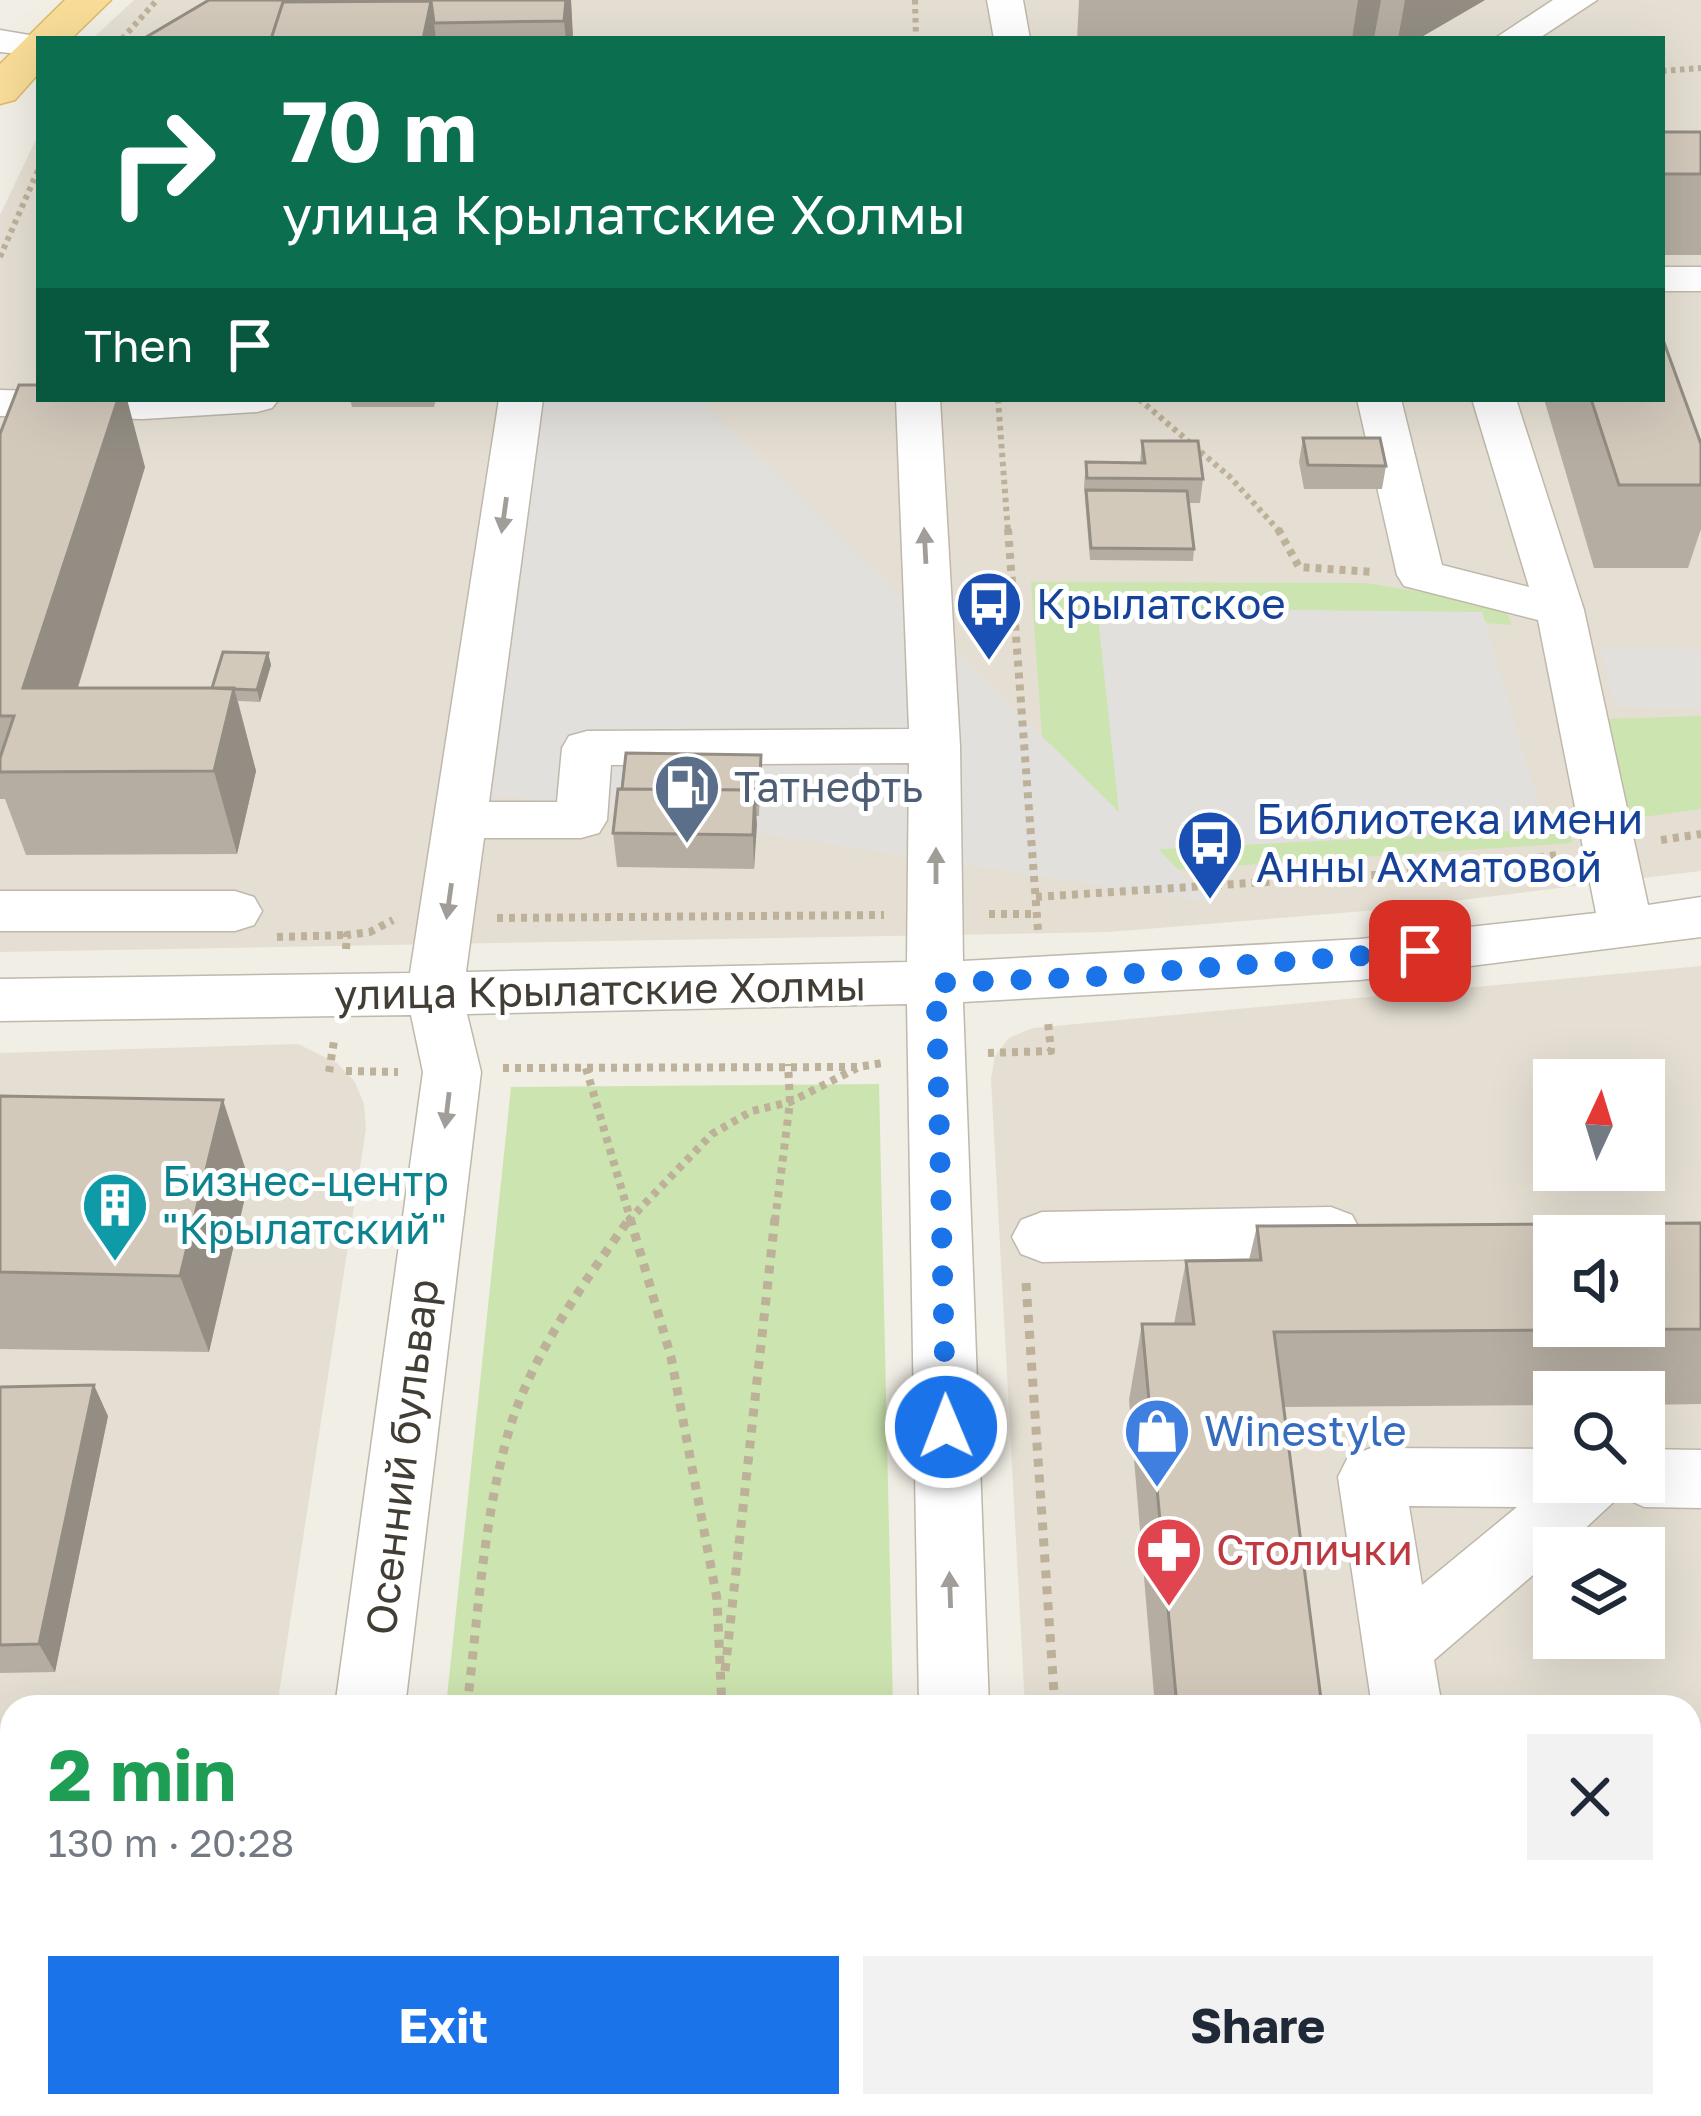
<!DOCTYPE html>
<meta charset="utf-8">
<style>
:root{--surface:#fff;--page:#f2f2f3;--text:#1f2937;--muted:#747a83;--accent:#1a73e8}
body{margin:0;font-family:"Golos Text",sans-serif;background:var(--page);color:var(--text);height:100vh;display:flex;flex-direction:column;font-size:45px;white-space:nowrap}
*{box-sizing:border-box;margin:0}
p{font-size:39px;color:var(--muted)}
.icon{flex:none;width:66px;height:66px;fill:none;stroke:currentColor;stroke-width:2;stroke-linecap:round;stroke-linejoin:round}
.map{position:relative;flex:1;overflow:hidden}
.panel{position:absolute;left:0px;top:1695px;width:1701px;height:423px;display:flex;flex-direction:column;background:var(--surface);border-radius:36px 36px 0 0;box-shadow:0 12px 48px #0002}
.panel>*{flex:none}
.banner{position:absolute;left:36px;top:36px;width:1629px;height:366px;border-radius:0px;box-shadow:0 12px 48px #0002;background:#0b6e4f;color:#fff;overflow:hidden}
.needle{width:78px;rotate:4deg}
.buttons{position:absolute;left:1533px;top:1059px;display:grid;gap:24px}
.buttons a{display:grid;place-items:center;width:132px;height:132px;border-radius:0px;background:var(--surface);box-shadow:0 12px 48px #0002;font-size:60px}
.pin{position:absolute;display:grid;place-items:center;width:102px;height:102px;color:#fff;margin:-51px;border-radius:24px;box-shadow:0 6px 18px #0006}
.me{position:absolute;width:132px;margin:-66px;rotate:359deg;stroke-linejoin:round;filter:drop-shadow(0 0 9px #0008)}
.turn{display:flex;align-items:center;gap:42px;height:252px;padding:0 48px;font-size:54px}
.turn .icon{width:156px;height:156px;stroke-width:2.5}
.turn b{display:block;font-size:84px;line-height:102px}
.then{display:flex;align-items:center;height:114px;padding:0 48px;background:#0003;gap:24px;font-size:45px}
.round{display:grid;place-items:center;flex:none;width:126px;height:126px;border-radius:0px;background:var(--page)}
.head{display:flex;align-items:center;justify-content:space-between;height:204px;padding:0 48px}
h1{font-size:72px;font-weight:700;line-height:90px;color:#1e9e55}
.primary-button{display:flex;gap:24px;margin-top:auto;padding:24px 48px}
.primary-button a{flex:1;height:138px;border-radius:0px;background:var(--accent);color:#fff;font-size:48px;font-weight:700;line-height:138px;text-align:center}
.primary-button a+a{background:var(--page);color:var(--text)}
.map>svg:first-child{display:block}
.residential{fill:#e5dfd3;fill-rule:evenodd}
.medical{fill:#f2dcd9}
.green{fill:#cce4af}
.parking{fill:#e2e0dd}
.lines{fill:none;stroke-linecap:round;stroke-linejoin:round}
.minor-casing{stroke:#bfb8ab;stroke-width:3}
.major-casing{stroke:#dcb968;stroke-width:3}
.path-far2{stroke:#bdb19a;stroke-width:6;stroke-dasharray:4.5 4.5;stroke-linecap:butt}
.path-far1{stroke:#bdb19a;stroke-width:8;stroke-dasharray:6 6;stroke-linecap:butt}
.path{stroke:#bdb19a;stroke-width:9;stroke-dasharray:8 8;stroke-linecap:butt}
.minor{fill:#fff;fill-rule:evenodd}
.major{fill:#f8dc97;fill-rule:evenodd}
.wall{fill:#b5ada1}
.shaded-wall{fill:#938d83}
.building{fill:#d2c9bb;stroke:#938d83;stroke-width:3;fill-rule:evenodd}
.oneway{fill:#a19e9a}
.route{stroke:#1a73e8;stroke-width:21;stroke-dasharray:0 37.8}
.labels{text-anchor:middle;stroke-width:10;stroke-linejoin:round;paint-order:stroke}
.transit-label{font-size:42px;fill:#164399;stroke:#fff;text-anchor:start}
.service-label{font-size:42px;fill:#4e5e75;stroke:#fff;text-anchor:start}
.street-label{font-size:42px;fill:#433e35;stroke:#fff}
.culture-label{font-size:42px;fill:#0d838f;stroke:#fff;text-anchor:start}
.shop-label{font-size:42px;fill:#366cbe;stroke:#fff;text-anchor:start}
.health-label{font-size:42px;fill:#be3a42;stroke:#fff;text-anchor:start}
</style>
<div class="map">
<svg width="1701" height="2116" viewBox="0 0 1701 2116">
<rect width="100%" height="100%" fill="#f1eee5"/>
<path class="residential" d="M134,0H1701V871L1378,910L1109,932L0,952V215L39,133V399H1662V39H92Z
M1701,966V2116H1047V2106H1689V1707H1025L991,1079L995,1056L1009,1038L1033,1028ZM1554,1080H1644V1170H1554ZM1554,1236H1644V1326H1554ZM1554,1392H1644V1482H1554ZM1554,1548H1644V1638H1554Z
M298,1044L337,1063L355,1082L364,1104L366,1129L277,1707H12V2106H215L213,2116H0V1053Z"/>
<path class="medical" d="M0,1784H12V2106H109L107,2116H0Z"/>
<path class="green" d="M1031,582L1367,583L1504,606L1512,625L1486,623L1482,612L1125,851L1569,828L1572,843L1052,878Z
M1701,716V809L1628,819L1605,719Z
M879,1084L893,1707H446L511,1087Z
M404,2106H903V2116H403Z"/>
<path class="parking" d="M532,399H700L1119,812L1097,608L1482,612L1546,829L1158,849L1210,902L513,796L478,797Z
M1600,648L1701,650V709L1616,707Z"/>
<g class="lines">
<g class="minor-casing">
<path id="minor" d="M987,0H1023L1030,39H994Z
M1553,0H1597L1538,39H1494Z
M0,30L53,39H39V56L0,52Z
M1662,267H1701V291H1662Z
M0,390L39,391V399H279L272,408L257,412L143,419L0,416Z
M499,399H543L489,802H557L562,748L569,736L587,731L909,729L896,399H940L960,746L963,961L1360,939L1596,913L1538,620L1404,586L1397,575L1357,399H1401L1442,565L1529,587L1472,399H1516L1584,610L1648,905L1701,897V937L1360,980L963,1002L989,1707H919L907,1004L467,1014L481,1072L405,1707H335L423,1072L411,1015L0,1021V979L410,973ZM909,763L907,962L466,972L484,838H581L599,833L607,820L611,765Z
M0,891H235L254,897L262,911L254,925L235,931H0Z
M1331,1207L1352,1215L1361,1232L1352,1249L1331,1257L1042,1262L1021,1254L1012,1237L1021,1220L1042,1212Z
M1371,1448L1554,1449V1482H1644V1449L1701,1450V1508L1644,1507L1620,1496L1564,1548H1554V1557L1434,1660L1442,1707H1372L1338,1477L1348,1457ZM1409,1506L1517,1507L1422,1585Z
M279,2106H357L356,2116H278Z
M926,2106H1004V2116H926Z
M1429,2106H1563L1567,2116H1431Z"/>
</g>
<g class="major-casing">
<path id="major" d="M65,0H111L71,39H39V73L15,100L0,104V64Z"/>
</g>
<path class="path-far2" d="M915,0L916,39
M122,39L157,0
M1662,71L1701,68
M0,257L39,168
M998,399L1008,532
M1139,399L1230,477L1280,532"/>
<path class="path-far1" d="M1008,529L1038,930
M1278,529L1299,567L1374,572
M1661,840L1701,834
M1036,897L1466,869L1557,855
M989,914H1036
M497,918L884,915
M277,937L347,935
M346,949L347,935L370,932L393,920
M988,1053L1051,1051L1048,1022
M503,1068L858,1067L883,1063
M586,1068L631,1221
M346,1071L398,1072
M329,1072L334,1041
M628,1221L712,1134L752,1111L790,1102L857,1068
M775,1221L790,1102L788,1064"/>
<path class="path" d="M630,1218L671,1357L717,1599L722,1707
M1026,1283L1055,1707
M725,1671L775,1218
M467,1707C478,1616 483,1522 508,1434C531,1355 583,1284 630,1218
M468,2106V2116
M485,2106L488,2116
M740,2106V2116
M1082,2106L1083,2116"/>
<use href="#minor" class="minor"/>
<use href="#major" class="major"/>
</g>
<path class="wall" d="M209,0H571L573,39H143Z
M1079,0H1485L1418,39H1077Z
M1662,132H1701V255H1662Z
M350,399H436L434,407H352Z
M1544,399H1662L1701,444V529L1688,568H1594Z
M0,434L145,467L78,688H212L268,653L271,665L260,702L238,701L256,771L237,854L26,855L5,799H0Z
M1303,438L1386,466L1382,489H1304L1299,462Z
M1142,441L1203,479L1200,503H1188L1194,549L1193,561L1090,560L1084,486L1086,462L1140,463Z
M761,755L759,816H756L754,869L617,867L613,833L622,789Z
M0,1096L249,1180L209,1352L0,1349Z
M1701,1223V1404L1644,1405V1392H1554V1405L1283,1407L1322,1707H1155L1129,1400L1142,1324H1174L1186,1261L1249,1260L1257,1226Z
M0,1387L108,1416L55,1672L0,1673Z
M1189,2106H1374L1375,2116H1190Z"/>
<path class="shaded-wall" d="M566,0H571L573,39H566L564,21Z
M1358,0H1381L1374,39H1352Z
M1405,0H1485L1418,39H1398Z
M431,1L436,39H423Z
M118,399H127L145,467L52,771L23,688Z
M268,653L271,665L260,702L257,690Z
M234,688L256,771L237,854L214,771Z
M755,790L757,825L754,869L753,835Z
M223,1100L249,1180L209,1352L180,1276Z
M94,1385L108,1416L55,1672L39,1644Z"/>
<path class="building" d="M209,0H566L564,21L434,23L431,1L283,2L271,39H143Z
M431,1L423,39H271L283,2Z
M1662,132H1701V174H1662Z
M1662,337L1701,444V485H1619L1591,399H1662Z
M19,385H39V399H118L23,688H234L214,771L0,772V758L14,716H0V434Z
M1303,438H1380L1386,466L1308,465Z
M1142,441H1198L1203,479L1087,478L1086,462L1145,463Z
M1086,490L1187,491L1194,549L1091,548Z
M223,652L268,653L257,690L212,688Z
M626,753L761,755L759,804H756L755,790L622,789Z
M618,789L755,790L753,835L613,833Z
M0,1096L223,1100L180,1276L0,1272Z
M1701,1223V1329L1274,1332L1322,1707H1177L1142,1324H1194L1186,1261L1261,1260L1257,1226ZM1554,1236H1644V1326H1554Z
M94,1385L39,1644L0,1645V1387Z
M1213,2106H1374L1375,2116H1214Z"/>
<defs><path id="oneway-solid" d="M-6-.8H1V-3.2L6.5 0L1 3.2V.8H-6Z" transform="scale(3)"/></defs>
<g class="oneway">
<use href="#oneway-solid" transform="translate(504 515) rotate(98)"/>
<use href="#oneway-solid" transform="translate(925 546) rotate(-93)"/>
<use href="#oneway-solid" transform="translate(936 866) rotate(-90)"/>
<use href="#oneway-solid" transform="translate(449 901) rotate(98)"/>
<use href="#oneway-solid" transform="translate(447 1110) rotate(97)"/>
<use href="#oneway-solid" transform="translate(950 1590) rotate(-92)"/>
</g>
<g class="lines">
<path class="route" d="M946,1427L936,983L1090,977L1420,951"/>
</g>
<defs>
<g id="bus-pin" transform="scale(3.45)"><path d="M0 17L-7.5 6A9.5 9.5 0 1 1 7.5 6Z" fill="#1a4fb4" stroke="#fff"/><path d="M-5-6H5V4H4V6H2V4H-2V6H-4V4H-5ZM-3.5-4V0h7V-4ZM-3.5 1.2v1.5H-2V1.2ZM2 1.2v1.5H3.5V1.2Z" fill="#fff"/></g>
<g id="fuel-pin" transform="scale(3.45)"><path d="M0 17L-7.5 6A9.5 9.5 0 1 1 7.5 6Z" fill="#5c6f8a" stroke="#fff"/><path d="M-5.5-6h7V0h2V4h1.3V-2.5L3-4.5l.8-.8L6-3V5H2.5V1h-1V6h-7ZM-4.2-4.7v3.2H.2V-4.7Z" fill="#fff"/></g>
<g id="building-pin" transform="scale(3.45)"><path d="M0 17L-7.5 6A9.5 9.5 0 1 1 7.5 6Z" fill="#0f9aa8" stroke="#fff"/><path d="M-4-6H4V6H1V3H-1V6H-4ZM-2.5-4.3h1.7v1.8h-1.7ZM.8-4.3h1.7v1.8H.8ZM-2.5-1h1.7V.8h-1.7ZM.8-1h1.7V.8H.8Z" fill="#fff"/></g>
<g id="shop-pin" transform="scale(3.45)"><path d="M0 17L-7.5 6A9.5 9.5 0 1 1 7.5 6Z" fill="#3f7fe0" stroke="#fff"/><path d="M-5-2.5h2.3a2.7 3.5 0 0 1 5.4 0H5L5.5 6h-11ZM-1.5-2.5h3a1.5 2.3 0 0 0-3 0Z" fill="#fff"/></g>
<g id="pharmacy-pin" transform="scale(3.45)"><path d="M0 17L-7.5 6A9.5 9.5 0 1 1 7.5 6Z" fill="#e0444e" stroke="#fff"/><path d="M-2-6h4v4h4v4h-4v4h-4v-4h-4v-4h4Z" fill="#fff"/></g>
</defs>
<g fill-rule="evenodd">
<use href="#bus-pin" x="989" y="604"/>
<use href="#fuel-pin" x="687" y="787"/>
<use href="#bus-pin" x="1210" y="843"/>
<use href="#building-pin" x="115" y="1205"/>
<use href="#shop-pin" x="1157" y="1431"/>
<use href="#pharmacy-pin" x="1169" y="1550"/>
</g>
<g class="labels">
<g class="transit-label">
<text x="1036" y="619">Крылатское</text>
<text x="1256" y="834">Библиотека имени<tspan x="1256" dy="48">Анны Ахматовой</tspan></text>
</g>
<g class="service-label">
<text x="734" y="802">Татнефть</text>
</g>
<g class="street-label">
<text transform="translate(600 990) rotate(-1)" y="15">улица Крылатские Холмы</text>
<text transform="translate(402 1457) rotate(-83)" y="15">Осенний бульвар</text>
</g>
<g class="culture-label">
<text x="162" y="1196">Бизнес-центр<tspan x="162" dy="48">"Крылатский"</tspan></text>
</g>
<g class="shop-label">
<text x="1204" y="1446">Winestyle</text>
</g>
<g class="health-label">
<text x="1216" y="1565">Столички</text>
</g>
</g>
</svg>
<div class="buttons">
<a><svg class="needle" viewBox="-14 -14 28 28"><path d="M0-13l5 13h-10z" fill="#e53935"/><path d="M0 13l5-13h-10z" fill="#747a83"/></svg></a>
<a><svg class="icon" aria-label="sound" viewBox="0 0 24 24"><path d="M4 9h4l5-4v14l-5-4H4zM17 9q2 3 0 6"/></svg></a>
<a><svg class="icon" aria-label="search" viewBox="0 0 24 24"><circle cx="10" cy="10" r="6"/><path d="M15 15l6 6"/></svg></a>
<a><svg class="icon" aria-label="layers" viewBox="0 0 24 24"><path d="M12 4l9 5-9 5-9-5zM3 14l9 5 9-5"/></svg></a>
</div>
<div class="pin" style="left:1420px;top:951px;background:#d93025"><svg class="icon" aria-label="arrive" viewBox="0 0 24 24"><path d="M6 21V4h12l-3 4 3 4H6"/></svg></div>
<svg class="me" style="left:946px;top:1427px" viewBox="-20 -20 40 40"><circle r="17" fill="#1a73e8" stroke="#fff" stroke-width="3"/><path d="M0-11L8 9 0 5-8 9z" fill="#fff"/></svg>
<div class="banner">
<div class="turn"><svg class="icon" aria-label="right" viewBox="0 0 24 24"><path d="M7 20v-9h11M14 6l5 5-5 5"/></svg><div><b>70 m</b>улица Крылатские Холмы</div></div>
<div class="then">Then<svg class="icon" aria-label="arrive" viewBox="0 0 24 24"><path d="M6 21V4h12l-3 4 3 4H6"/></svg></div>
</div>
<section class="panel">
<div class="head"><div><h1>2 min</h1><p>130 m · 20:28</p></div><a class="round"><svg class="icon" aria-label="close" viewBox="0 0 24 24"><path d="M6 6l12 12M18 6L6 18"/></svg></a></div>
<div class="primary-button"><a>Exit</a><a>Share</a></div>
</section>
</div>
